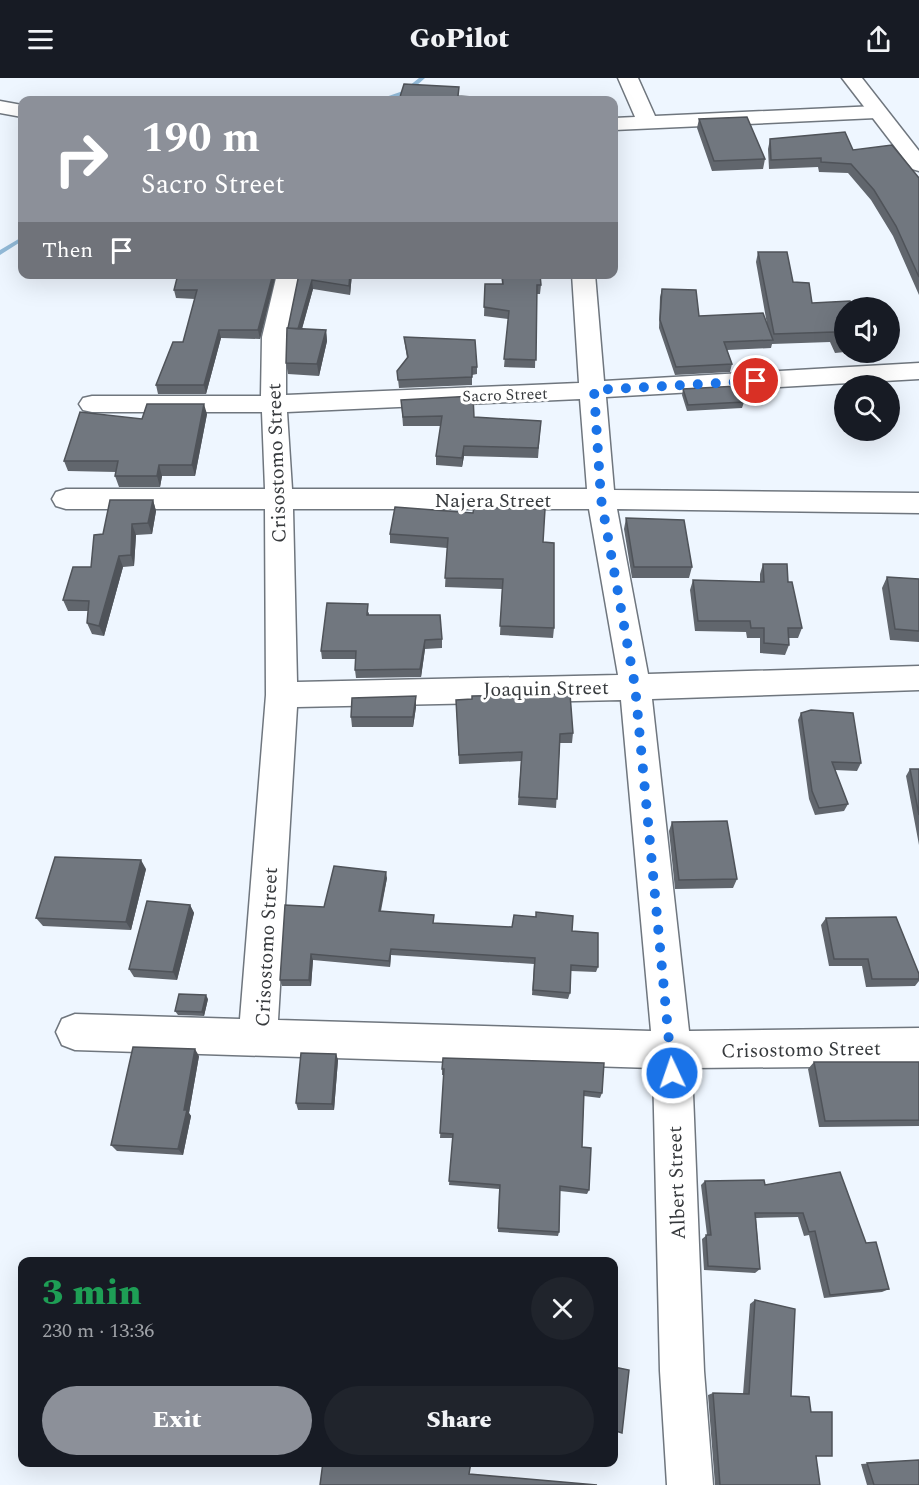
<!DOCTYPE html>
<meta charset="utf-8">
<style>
:root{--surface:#171b24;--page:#20242c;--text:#f1f3f6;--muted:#9ea1a6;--accent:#8c9099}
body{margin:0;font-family:Spectral,serif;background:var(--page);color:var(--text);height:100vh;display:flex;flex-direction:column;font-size:22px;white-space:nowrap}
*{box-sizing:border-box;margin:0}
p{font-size:20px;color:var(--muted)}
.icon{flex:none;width:33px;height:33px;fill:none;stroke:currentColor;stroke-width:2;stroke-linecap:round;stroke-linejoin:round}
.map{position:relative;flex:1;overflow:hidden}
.drawer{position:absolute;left:18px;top:1179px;width:600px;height:210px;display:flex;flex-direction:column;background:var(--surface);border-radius:12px;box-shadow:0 6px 24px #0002}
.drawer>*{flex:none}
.hud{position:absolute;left:18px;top:18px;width:600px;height:183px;border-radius:12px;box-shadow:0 6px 24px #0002;background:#8c9099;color:#fff;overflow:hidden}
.controls{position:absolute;left:834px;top:219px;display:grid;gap:12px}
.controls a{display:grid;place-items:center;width:66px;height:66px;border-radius:50%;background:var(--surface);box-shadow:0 6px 24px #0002;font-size:30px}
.pin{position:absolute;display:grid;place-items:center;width:51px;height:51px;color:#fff;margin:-26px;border:3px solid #fff;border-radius:50%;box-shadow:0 2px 6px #0007}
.me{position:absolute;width:66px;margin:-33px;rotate:357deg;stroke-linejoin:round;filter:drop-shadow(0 0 4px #0008)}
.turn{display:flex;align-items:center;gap:21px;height:126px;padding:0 24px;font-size:27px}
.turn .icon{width:78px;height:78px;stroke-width:2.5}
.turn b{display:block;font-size:42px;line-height:51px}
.then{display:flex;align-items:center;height:57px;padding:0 24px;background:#0003;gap:12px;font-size:22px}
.round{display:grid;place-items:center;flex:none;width:63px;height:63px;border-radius:32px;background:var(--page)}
.summary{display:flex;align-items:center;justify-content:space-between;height:102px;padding:0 24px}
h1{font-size:36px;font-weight:800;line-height:45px;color:#1e9e55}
.cta{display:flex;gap:12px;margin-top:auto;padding:12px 24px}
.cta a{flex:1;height:69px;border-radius:36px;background:var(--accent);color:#fff;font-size:24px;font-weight:800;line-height:69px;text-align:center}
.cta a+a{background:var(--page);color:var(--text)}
header{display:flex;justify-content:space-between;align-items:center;height:78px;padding:0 24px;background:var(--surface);font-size:27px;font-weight:800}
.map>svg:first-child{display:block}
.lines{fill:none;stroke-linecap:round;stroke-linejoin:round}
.stream{fill:#92bad8;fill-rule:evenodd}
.minor-casing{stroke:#6f767e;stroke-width:3}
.major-casing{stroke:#6f767e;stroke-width:3}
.minor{fill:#fff;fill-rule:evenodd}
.major{fill:#fff;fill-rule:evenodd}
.wall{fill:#61666d}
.shaded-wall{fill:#4f5359}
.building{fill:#71777f;stroke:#4f5359;stroke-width:1.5}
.route{stroke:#1a73e8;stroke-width:10;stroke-dasharray:0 18}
.labels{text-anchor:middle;stroke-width:6;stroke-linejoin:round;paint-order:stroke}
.far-street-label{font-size:16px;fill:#373a3d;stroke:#fff}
.street-label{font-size:20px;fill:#373a3d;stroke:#fff}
</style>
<header><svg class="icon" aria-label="menu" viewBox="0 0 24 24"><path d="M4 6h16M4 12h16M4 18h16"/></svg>GoPilot<svg class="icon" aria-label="share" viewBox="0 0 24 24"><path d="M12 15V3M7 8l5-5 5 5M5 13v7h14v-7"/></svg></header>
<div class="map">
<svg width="919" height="1407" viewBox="0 0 919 1407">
<rect width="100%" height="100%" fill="#eef6ff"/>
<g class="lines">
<path class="stream" d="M419,0H425C412,12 395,24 377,22L403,13Z
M22,159V163L0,177V172Z"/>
<g class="minor-casing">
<path id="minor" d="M618,0H638L655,38L876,28L883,30L886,34L883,38L876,40L614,52V40L635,39Z
M0,23L22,27V39L0,35Z
M277,196H300L286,259V317L579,305L572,196H595L604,303L919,285V301L606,319L614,412L919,415V435L617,431L648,596L919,588V612L652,621L689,953L919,950V988L692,990L704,1293L713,1407H667L660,1293L653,990L75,972L62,967L56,954L62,941L75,936L240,941L266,617L265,431H66L56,428L52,421L56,414L66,411H265L262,334H92L83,332L79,326L83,320L92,318H261L262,259ZM580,321L587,411H292L287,334ZM293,431H589L618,597L297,604ZM621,622L651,953L278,942L297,629Z"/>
</g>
<g class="major-casing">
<path id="major" d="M842,0H862L919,73V93L912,91Z"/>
</g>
<use href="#minor" class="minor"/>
<use href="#major" class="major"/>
</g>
<path class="wall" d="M699,41L765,81L763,91L712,93L697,50Z
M770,61L853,72L919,100V217L893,158L871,122L848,95L819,94L818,89L769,91L768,71Z
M758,174L793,204L812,225L844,230L845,274L835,275L830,264L772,266L771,270L727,272L732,286L730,294L675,297L659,250L660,219L662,211L699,238L767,246L756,184Z
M178,196H276L260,261L221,260L206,316H158L156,307L183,264L195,221L176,220L174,212Z
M299,196H352L350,217L313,211L302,251L326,252L327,263L319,298L288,296L286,285L288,250Z
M501,196H540L541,207L540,216H537L535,290L504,289L508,241L484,238L485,206H502Z
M404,259L477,289V296L472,297V307L399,310L397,293L407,280L405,267Z
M683,311L744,324L742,330L687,333L682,317Z
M401,322L474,339L541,343L538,380L464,378L462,389L436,387V378L441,348H403Z
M207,336L195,398H162L160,409H119L115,398L116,394L68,393L64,383L142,341Z
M153,422L156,433L152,456L136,457L134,488L123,489L104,558L92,556L87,545L88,533H68L63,522L91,489L103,456Z
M626,440L692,489L689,500H632L624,451Z
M390,456L543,464L554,550L553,560L500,557L502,511L445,509L447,470L390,465Z
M763,486L788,504L802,550L798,560H789V567L785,577L760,575V560H747L746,554L695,553L690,512L693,502L760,504V496Z
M887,499L919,501V564L890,562L882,510Z
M369,534V537L442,561V570L425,571L421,599L356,600L355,592L356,581H322L321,573Z
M416,618V629L413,649H352L351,639Z
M456,622L573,655L572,665H560L556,730L518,727L521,683L459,686Z
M801,635L861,685L857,693L835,692L848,726L844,733L815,737L809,721L798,642Z
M910,691H919V767L906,698Z
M672,744L737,801L733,810L675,811L669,753Z
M146,791L131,852L43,848L36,840Z
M387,800L381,833L434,845L572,853L598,889L596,894L571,893L570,915L568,921L532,917L534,886L391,877L390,889L313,882L311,908H282L280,902L324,829Z
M190,827L194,835L177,902L134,899L129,891Z
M826,840L919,896V903L915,908L866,909L862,888H829L821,847Z
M208,921L204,938L178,937L175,933Z
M336,976L338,982L334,1032H298L296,1025Z
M199,978L189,1035L191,1038L183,1077L117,1073L111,1067Z
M814,984H919V1048L819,1049L808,991Z
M442,991L602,1015L600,1020L584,1018L582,1069L589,1112L587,1116L560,1113L559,1154L558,1158L498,1154L499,1111L449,1107L453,1060H440L444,997H442Z
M705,1103L765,1107L866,1165L889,1211L882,1214L824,1220L809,1157L804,1158L798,1139L756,1140L760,1191L755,1195L704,1192L702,1161L707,1157L701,1107Z
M755,1222L791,1318L811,1334L832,1378H816L820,1407H715L708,1317L713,1315L743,1316L750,1226Z
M919,1382V1407H867L861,1386Z"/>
<path class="shaded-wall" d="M273,196H276L260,261L258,252Z
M350,196H352L350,217L349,208Z
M312,202L313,211L299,261L298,253Z
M219,252L221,260L206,316L204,307Z
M326,252L327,263L319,298L317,286Z
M204,326L207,336L195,398L192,387Z
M464,368V378L462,389V380Z
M159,387L162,398L160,409L157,398Z
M153,422L156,433L152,456L148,445Z
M132,446L136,457L134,488L131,477Z
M119,478L123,489L104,558L99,548Z
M425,562V571L421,599L420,591Z
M416,618V629L413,649V639Z
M141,782L146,791L131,852L126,844Z
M386,794L387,800L379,839V833Z
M190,827L194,835L177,902L173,894Z
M391,871V877L390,889L389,883Z
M311,876L313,882L311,908L309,902Z
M206,917L208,921L204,938L202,934Z
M195,971L199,978L189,1035L191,1038L183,1077L178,1071L184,1032Z
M336,976L338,982L334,1032L332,1026Z"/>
<path class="building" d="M404,6L459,9L458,18L472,19L471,22H399Z
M747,39L765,81L714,83L699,41Z
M845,54L853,72L892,67L919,100V199L896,148L874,112L851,86L821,84V80L771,82L770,61Z
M758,174H787L793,204L809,205L812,225L850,223L853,230H844V265H839L834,254L774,256Z
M178,196H273L258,252H219L204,307H156L173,264H183L197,212H174Z
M299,196H350L349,208L312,202L298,251L288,250Z
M502,196H540L541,207H537L536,282L504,281L509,233L484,229L485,206H503Z
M662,211L696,212L699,238L763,235L773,262L724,264L732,286L676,289L660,242Z
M287,250L326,252L317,286L286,285Z
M404,259L475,262L477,289H472V299L398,302L397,293L408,279Z
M738,308L744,324L688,327L683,311Z
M473,318L474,339L541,343L538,370L464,368L462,380L436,378L442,338L403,339L401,322Z
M147,326H204L192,387H159L157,398H115L118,383H64L80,334L142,341Z
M110,422H153L148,445L132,446L131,477L119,478L99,548L87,545L89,523L63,522L73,489H91L94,457L103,456Z
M395,429L473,435L474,429L545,431L543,464L554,465V550L500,548L503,501L445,500L448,460L390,456Z
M626,440L684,442L692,489H634Z
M763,486H787L788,504H792L802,550H788L789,567L764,565V550H751L750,543H698L693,502L764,504Z
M887,499L919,501V553L895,551Z
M327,525L368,526L367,537H440L442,561L425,562L420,591L355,592L356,573H321Z
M570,616L573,655L560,656L557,721L519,719L522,674L459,677L456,622L472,621V618Z
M416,618L413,639H351L352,620Z
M811,632L853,635L861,685L832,684L848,726L819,730L812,713L801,635Z
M910,691H919V737Z
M727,743L737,801L679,802L672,744Z
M55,779L141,782L126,844L36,840Z
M334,788L386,794L379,833L434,837L433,845L512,849L514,837L536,839V834L573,838L572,853L598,855V889L571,887L570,915L533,912L535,880L391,871L389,883L311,876L309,902H280L285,827L324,829Z
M147,823L190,827L173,894L129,891Z
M896,839L919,896V901H872L868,881H834L826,840Z
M179,916L206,917L202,934L175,933Z
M133,969L195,971L184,1032H187L178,1071L111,1067Z
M301,975L336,976L332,1026L296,1025Z
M443,980L604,985L602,1015L584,1013L582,1069L591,1070L589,1112L560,1108L559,1154L498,1150L500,1107L449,1103L453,1056L440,1055L444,991H442Z
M814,984H919V1042L825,1043Z
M840,1094L866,1165L876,1164L889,1211L830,1217L815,1153L809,1154L803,1135H755L760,1191L708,1188L706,1157H711L705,1103L764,1102L765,1107Z
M755,1222L795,1231L791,1318L809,1319L811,1334H832V1378H816L820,1407H720L713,1315L749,1316Z
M614,1289L629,1292L622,1355L616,1353V1366H614Z
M919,1382V1407H874L867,1385Z
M323,1384H471L469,1396L597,1407H320Z"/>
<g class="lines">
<path class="route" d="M672,995L635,608L601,421L594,312L756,303"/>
</g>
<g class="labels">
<g class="far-street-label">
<text transform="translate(505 316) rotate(-2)" y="6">Sacro Street</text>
</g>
<g class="street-label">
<text transform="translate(276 385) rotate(-92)" y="7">Crisostomo Street</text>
<text x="493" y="429">Najera Street</text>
<text transform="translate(546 610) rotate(-1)" y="7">Joaquin Street</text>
<text transform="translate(266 869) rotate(-87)" y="7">Crisostomo Street</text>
<text transform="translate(801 971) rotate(-1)" y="7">Crisostomo Street</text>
<text transform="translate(676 1105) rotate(-92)" y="7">Albert Street</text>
</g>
</g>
</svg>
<div class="controls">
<a><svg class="icon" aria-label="sound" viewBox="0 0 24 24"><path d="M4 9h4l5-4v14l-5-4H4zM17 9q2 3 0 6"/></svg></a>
<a><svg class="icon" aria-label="search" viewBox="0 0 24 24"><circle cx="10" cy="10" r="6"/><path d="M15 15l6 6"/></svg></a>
</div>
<div class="pin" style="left:756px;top:303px;background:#d93025"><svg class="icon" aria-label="arrive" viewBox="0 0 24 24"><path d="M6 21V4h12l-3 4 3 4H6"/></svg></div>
<svg class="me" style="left:672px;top:995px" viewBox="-20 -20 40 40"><circle r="17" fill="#1a73e8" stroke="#fff" stroke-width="3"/><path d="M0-11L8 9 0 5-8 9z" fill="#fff"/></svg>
<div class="hud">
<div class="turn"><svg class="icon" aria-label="right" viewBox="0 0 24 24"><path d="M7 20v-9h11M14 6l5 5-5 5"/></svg><div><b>190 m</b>Sacro Street</div></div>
<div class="then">Then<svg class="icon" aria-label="arrive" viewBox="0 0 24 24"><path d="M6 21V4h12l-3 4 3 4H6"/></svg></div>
</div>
<section class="drawer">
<div class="summary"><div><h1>3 min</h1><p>230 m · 13:36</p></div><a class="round"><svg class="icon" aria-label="close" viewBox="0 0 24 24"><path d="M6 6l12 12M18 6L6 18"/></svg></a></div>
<div class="cta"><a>Exit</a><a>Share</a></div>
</section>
</div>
